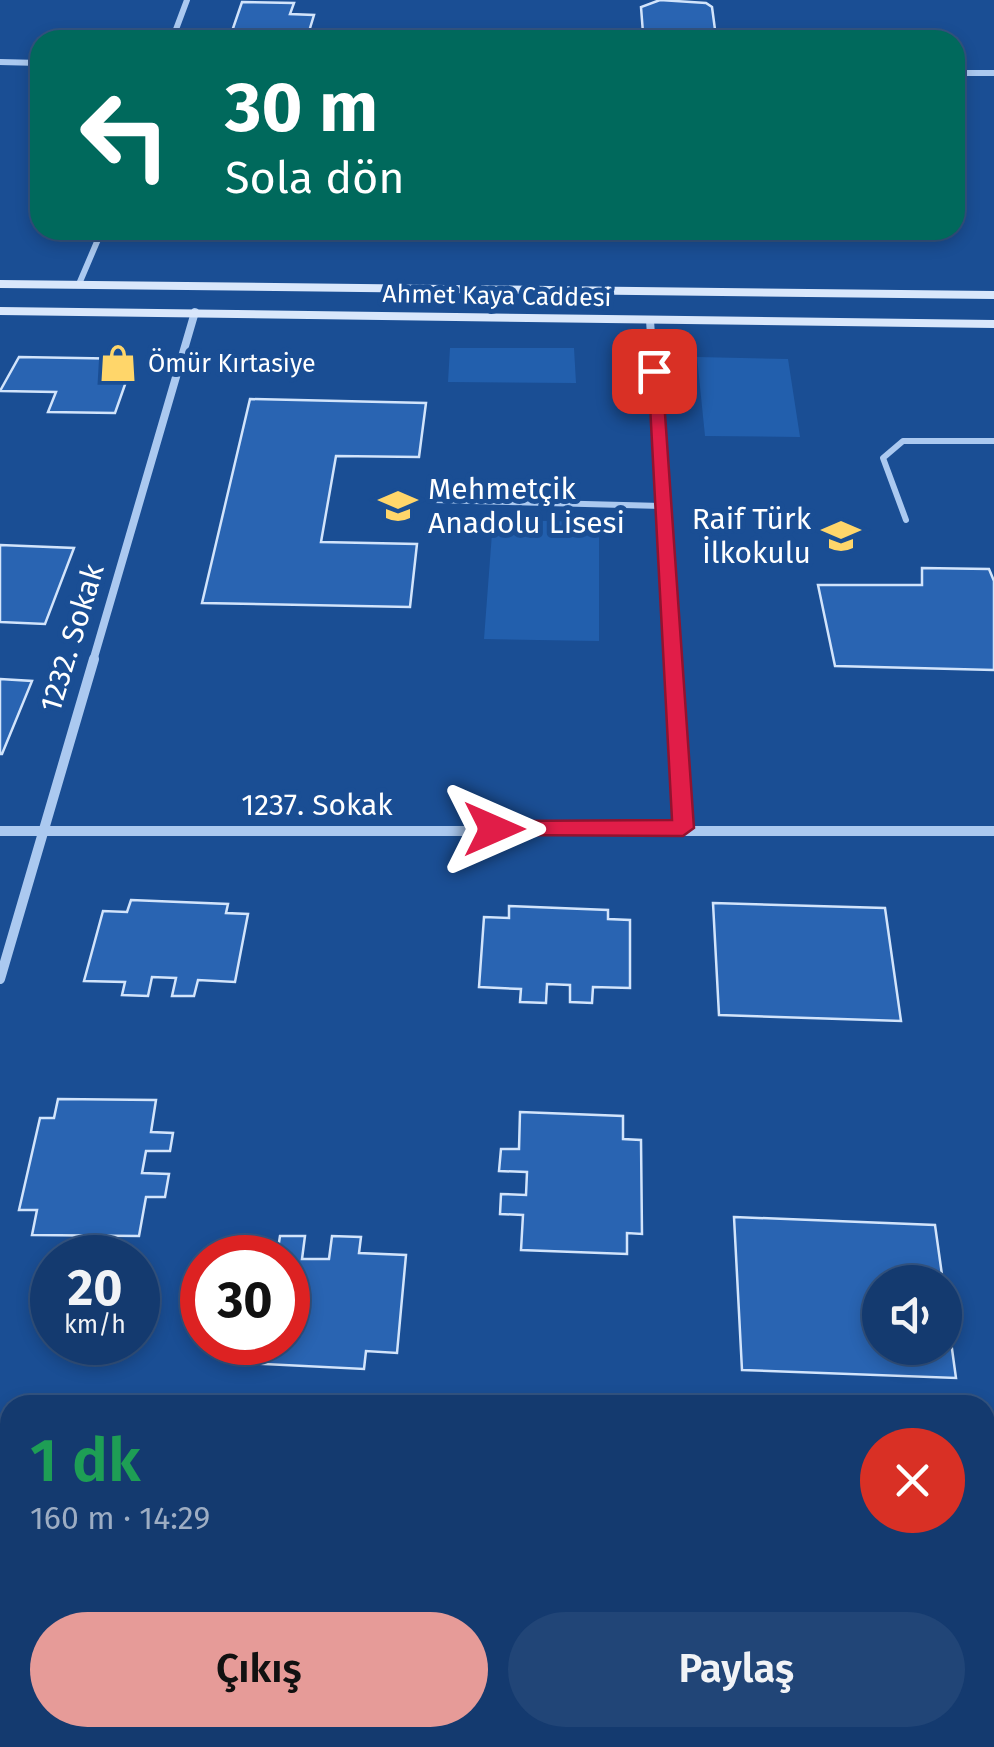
<!DOCTYPE html>
<html lang="tr">
<meta charset="utf-8">
<style>
:root{--surface:#143a6f;--page:#214577;--text:#f1f3f6;--muted:#9dadc3;--line:#335482;--accent:#e69b98}
body{margin:0;font-family:"Fira Sans",sans-serif;background:var(--page);color:var(--text);height:100vh;display:flex;flex-direction:column;font-size:38px;white-space:nowrap}
*{box-sizing:border-box;margin:0}
p{font-size:32px;color:var(--muted)}
.icon{flex:none;width:55px;height:55px;fill:none;stroke:currentColor;stroke-width:2;stroke-linecap:round;stroke-linejoin:round}
.map{position:relative;flex:1;overflow:hidden}
.panel{position:absolute;left:0px;top:1395px;width:995px;height:352px;display:flex;flex-direction:column;background:var(--surface);border-radius:30px 30px 0 0;box-shadow:0 5px 15px #0003,0 0 0 2px var(--line)}
.panel>*{flex:none}
.banner{position:absolute;left:30px;top:30px;width:935px;height:210px;border-radius:30px;box-shadow:0 5px 15px #0003,0 0 0 2px var(--line);background:#00695c;color:#fff;overflow:hidden}
.buttons{position:absolute;left:862px;top:1265px;display:grid;gap:20px}
.buttons a{display:grid;place-items:center;width:100px;height:100px;border-radius:50%;background:var(--surface);box-shadow:0 5px 15px #0003,0 0 0 2px var(--line);font-size:50px}
.speed{position:absolute;left:30px;top:1235px;display:flex;gap:20px;font-size:50px;font-weight:700;text-align:center}
.speed>*{display:grid;place-content:center;width:130px;height:130px;border-radius:50%;background:var(--surface);box-shadow:0 5px 15px #0003,0 0 0 2px var(--line);line-height:1}
.speed small{font-size:25px;font-weight:400}
.speed .limit{border:15px solid #d22;background:#fff;color:#111}
.pin{position:absolute;display:grid;place-items:center;width:85px;height:85px;color:#fff;margin:-42px;border-radius:20px;box-shadow:0 5px 15px #0006}
.me{position:absolute;width:110px;margin:-55px;rotate:90deg;stroke-linejoin:round;filter:drop-shadow(0 0 8px #0008)}
.turn{display:flex;align-items:center;gap:35px;height:210px;padding:0 30px;font-size:45px}
.turn .icon{width:130px;height:130px;stroke-width:2.5}
.turn b{display:block;font-size:70px;line-height:85px}
.round{display:grid;place-items:center;flex:none;width:105px;height:105px;border-radius:52px;background:var(--page)}
.head{display:flex;align-items:center;justify-content:space-between;height:170px;padding:0 30px}
h1{font-size:60px;font-weight:600;line-height:75px;color:#1e9e55}
.primary-button{display:flex;gap:20px;margin-top:auto;padding:20px 30px}
.primary-button a{flex:1;height:115px;border-radius:60px;background:var(--accent);color:#111;font-size:40px;font-weight:600;line-height:115px;text-align:center}
.primary-button a+a{background:var(--page);color:var(--text)}
.map>svg:first-child{display:block}
.green{fill:#225fad}
.building{fill:#2964b2;stroke:#d2e4fb;stroke-width:2.5}
.lines{fill:none;stroke-linecap:round;stroke-linejoin:round}
.service{stroke:#abc9f0;stroke-width:6}
.minor-far3{stroke:#abc9f0;stroke-width:6}
.minor-far2{stroke:#abc9f0;stroke-width:8}
.minor-far1{stroke:#abc9f0;stroke-width:10}
.minor{stroke:#abc9f0;stroke-width:12}
.secondary{fill:#d9e7fb;fill-rule:evenodd}
.route{fill:#e11d48;stroke:#92132f;stroke-width:2.5}
.labels{text-anchor:middle;stroke-width:10;stroke-linejoin:round;paint-order:stroke}
.far-street-label{font-size:25px;fill:#fff;stroke:#1a4e94}
.far-poi-label{font-size:25px;fill:#fff;stroke:#1a4e94;text-anchor:start}
.poi-label{font-size:30px;fill:#fff;stroke:#1a4e94;text-anchor:start}
.street-label{font-size:30px;fill:#fff;stroke:#1a4e94}
</style>
<div class="map">
<svg width="994" height="1747" viewBox="0 0 994 1747">
<rect width="100%" height="100%" fill="#1a4e94"/>
<path class="green" d="M450,348H574L576,383L448,382Z
M697,357L788,359L800,437L705,436Z
M493,520L599,522V641L484,639Z"/>
<path class="building" d="M660,0L706,3L712,7L716,37L649,38L643,33L641,7Z
M242,2L294,3L290,14L314,15L307,38L230,37Z
M19,357L134,359L115,413L48,412L56,392L0,391Z
M250,399L426,403L419,457L336,456L321,542L417,544L410,607L202,603Z
M0,545L74,548L45,624L0,622Z
M922,568L989,569L994,581V670L835,666L818,585H922Z
M0,679L32,681L2,754H0Z
M131,900L228,904L226,913L248,914L235,982L198,980L194,996H172L176,978L152,977L148,996L122,995L125,982L84,981L103,911L127,912Z
M713,903L885,908L901,1021L719,1015Z
M509,906L608,910V919L630,920V988L593,987L592,1003L570,1002V985L547,984L546,1003L520,1002L521,989L479,987L484,917L509,918Z
M58,1099L156,1100L151,1132L173,1133L170,1151H146L142,1173L169,1174L165,1197H146L139,1236L32,1235L37,1210H19L40,1118H54Z
M520,1112L623,1116V1139L641,1140L642,1234L627,1233V1254L521,1250L523,1215L500,1214L501,1194L526,1195L527,1172L499,1171L501,1149H519Z
M734,1217L935,1225L943,1282H880V1348H945V1298L956,1378L742,1370Z
M280,1236H305L302,1259H329L332,1236L361,1237L359,1253L406,1255L397,1353L366,1351L364,1369L242,1363L245,1350L219,1348L220,1342H288V1258H234L277,1255Z
M0,1563L10,1564V1738H129L128,1747H0Z
M985,1568H994V1747H759V1738H985Z
M394,1738H655V1747H552Z"/>
<g class="lines">
<path class="service" d="M433,500L662,506
M906,520L883,458L903,441H994"/>
<path class="minor-far3" d="M172,40L187,0
M0,62L40,63
M955,73H994
M79,284L102,230"/>
<path class="minor-far2" d="M650,320L672,661
M93,661L195,312"/>
<path class="minor-far1" d="M672,659L683,828
M0,831H994
M0,979L94,659"/>
<path class="minor" d="M0,1433H10
M985,1459H994"/>
<path class="secondary" d="M0,280L994,291V299L0,288Z
M0,307L994,320V328L0,315Z"/>
</g>
<path class="route" d="M648,367L662,371L694,828L683,836L486,835L483,829L494,821L672,820Z"/>
<defs>
<g id="shop-bare" transform="scale(3)"><path d="M-5-2.5h2.3a2.7 3.5 0 0 1 5.4 0H5L5.5 6h-11ZM-1.5-2.5h3a1.5 2.3 0 0 0-3 0Z" fill="#ffd66a" stroke="#1a4e94" stroke-width="2.5" paint-order="stroke"/></g>
<g id="school-bare" transform="scale(3)"><path d="M0-5L7-2L0 1L-7-2ZM-4 1L0 2.5L4 1V4Q0 6-4 4Z" fill="#ffd66a" stroke="#1a4e94" stroke-width="2.5" paint-order="stroke"/></g>
</defs>
<g fill-rule="evenodd">
<use href="#shop-bare" x="118" y="363"/>
<use href="#school-bare" x="398" y="506"/>
<use href="#school-bare" x="841" y="536"/>
</g>
<g class="labels">
<g class="far-street-label">
<text transform="translate(497 295) rotate(1)" y="9">Ahmet Kaya Caddesi</text>
</g>
<g class="far-poi-label">
<text x="148" y="372">Ömür Kırtasiye</text>
</g>
<g class="poi-label">
<text x="428" y="499">Mehmetçik<tspan x="428" dy="34">Anadolu Lisesi</tspan></text>
<text x="811" y="529" text-anchor="end">Raif Türk<tspan x="811" dy="34">İlkokulu</tspan></text>
</g>
<g class="street-label">
<text transform="translate(72 638) rotate(-73)" y="10">1232. Sokak</text>
<text x="317" y="815">1237. Sokak</text>
</g>
</g>
</svg>
<div class="buttons">
<a><svg class="icon" aria-label="sound" viewBox="0 0 24 24"><path d="M4 9h4l5-4v14l-5-4H4zM17 9q2 3 0 6"/></svg></a>
</div>
<div class="speed"><div>20<small>km/h</small></div><div class="limit">30</div></div>
<div class="pin" style="left:654px;top:371px;background:#d93025"><svg class="icon" aria-label="arrive" viewBox="0 0 24 24"><path d="M6 21V4h12l-3 4 3 4H6"/></svg></div>
<svg class="me" style="left:494px;top:829px" viewBox="-20 -20 40 40"><path d="M0-17L14 15 0 8-14 15z" fill="#e11d48" stroke="#fff" stroke-width="4"/></svg>
<div class="banner">
<div class="turn"><svg class="icon" aria-label="left" viewBox="0 0 24 24"><path d="M17 20v-9H6M10 6l-5 5 5 5"/></svg><div><b>30 m</b>Sola dön</div></div>
</div>
<section class="panel">
<div class="head"><div><h1>1 dk</h1><p>160 m · 14:29</p></div><a class="round" style="background:#d93025;color:#fff"><svg class="icon" aria-label="close" viewBox="0 0 24 24"><path d="M6 6l12 12M18 6L6 18"/></svg></a></div>
<div class="primary-button"><a>Çıkış</a><a>Paylaş</a></div>
</section>
</div>
